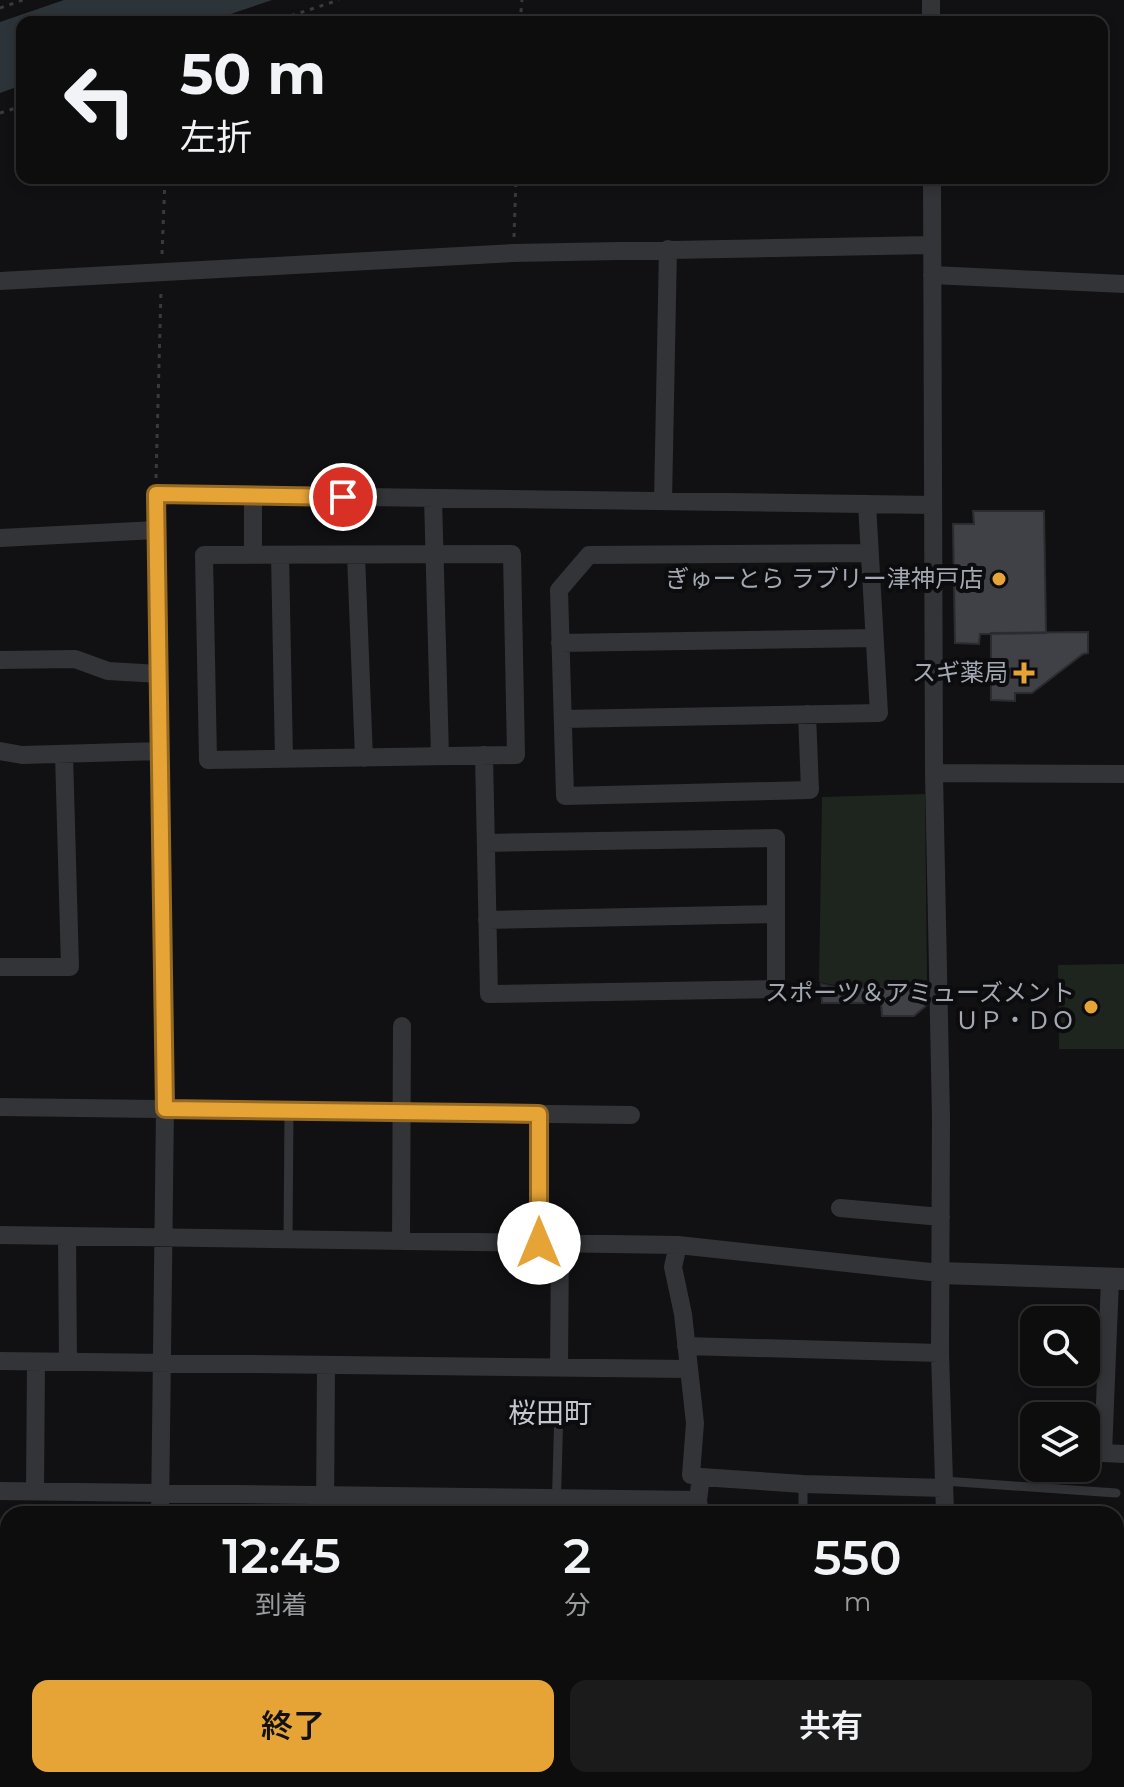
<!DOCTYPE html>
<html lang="ja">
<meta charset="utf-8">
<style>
:root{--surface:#0d0d0e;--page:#1b1b1c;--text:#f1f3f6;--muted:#9a9c9e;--line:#2d2d2e;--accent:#e6a336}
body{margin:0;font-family:Montserrat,"Noto Sans JP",sans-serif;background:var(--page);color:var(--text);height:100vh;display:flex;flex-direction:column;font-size:30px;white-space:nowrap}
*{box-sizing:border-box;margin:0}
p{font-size:26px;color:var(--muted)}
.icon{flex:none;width:44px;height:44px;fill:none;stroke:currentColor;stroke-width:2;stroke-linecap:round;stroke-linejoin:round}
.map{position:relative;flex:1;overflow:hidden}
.details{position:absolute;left:0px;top:1506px;width:1124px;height:282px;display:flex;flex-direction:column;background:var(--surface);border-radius:24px 24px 0 0;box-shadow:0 4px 12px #0003,0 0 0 2px var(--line)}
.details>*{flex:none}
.banner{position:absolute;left:16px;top:16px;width:1092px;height:168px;border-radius:16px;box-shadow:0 4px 12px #0003,0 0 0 2px var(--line);background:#0d0d0e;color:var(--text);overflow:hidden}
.tools{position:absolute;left:1020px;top:1306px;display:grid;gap:16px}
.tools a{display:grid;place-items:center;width:80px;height:80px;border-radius:16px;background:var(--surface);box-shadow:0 4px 12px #0003,0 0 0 2px var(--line);font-size:40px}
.pin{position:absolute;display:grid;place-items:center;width:68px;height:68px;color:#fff;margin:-34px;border:4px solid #fff;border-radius:50%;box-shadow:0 2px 8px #0007}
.me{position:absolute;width:88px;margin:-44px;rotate:0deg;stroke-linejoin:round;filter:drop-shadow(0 0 6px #0008)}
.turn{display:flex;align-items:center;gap:28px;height:168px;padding:0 32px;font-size:36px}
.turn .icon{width:104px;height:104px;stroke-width:2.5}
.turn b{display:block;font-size:56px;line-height:68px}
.eta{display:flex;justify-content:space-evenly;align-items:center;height:136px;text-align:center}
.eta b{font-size:48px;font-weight:600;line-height:56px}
.primary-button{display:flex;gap:16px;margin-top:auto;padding:16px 32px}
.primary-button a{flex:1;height:92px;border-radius:16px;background:var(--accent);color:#111;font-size:32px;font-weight:600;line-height:92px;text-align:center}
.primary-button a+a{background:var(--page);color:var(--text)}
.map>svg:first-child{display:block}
.green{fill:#1e251e}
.water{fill:#2c343a}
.building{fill:#404146;stroke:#2b2c2f;stroke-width:2}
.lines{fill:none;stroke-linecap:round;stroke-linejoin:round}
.path{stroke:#393a3e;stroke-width:3;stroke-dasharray:4 6;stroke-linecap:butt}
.service{stroke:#333437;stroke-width:9}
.minor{stroke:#333437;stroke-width:18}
.tertiary{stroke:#333437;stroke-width:22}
.route-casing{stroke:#966a23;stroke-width:20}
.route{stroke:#e6a336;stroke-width:14}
.poi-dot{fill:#e6a336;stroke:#0c0c0e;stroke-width:3}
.labels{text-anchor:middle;stroke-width:8;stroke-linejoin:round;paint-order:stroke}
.poi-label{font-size:24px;fill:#a3a9b2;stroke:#0c0c0e;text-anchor:end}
.quarter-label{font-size:28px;fill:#c4c7cf;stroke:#0c0c0e}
</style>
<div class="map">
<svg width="1124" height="1787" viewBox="0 0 1124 1787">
<rect width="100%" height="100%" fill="#111113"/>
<path class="green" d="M925,794L927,980C893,989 853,990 819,982L822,797Z
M1124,964V1049H1059L1058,965Z
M207,1780H660L661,1787H207Z"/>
<path class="water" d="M64,0H272L207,22H22V85L0,93V22Z"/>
<path class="building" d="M973,511H1044L1046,633L980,634L979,644L955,643L953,524H974Z
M1088,632V653L1083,654L1032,693H1015V701L991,700V633Z
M927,982L928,1004L914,1016H882L881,1003H822L821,984L839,988L906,987Z"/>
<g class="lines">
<path class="path" d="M0,8L23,0
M272,22L339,0
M520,22L522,0
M0,113L22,106
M514,237L516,178
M162,254L165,178
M156,478L161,290
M686,1780V1787"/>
<path class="service" d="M288,1240L289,1110
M944,1481L1116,1493
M803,1484V1514
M398,1514V1496
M556,1514L559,1408"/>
<path class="minor" d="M931,0V22
M932,178L934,773L941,1119L940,1353L945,1514
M932,275L1124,284
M0,281L514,253L932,245
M433,498L440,756
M663,501L668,249
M0,538L156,530
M512,554L516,755L208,760L204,555Z
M253,555V495
M280,555L284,759
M356,555L364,758
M560,643L874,638
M0,660L75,659L108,671L159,674
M807,714L810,790L565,796L559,590L589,555L869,553
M563,719L879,713L867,504
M0,751L22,755L160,751
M484,755C486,835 487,915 489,994L776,989V838L486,843
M934,773L1124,774
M487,920L776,914
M0,967H70L64,754
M0,1107L631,1115
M840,1208L941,1217
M0,1235L678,1245L940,1273
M67,1236L68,1362
M401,1241L402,1026
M539,1243V1114
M678,1245L673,1267L683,1314L695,1423L691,1475L701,1477
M1110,1280L1103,1453L1124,1454
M686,1346L940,1353
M0,1361L689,1369
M559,1368L560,1244
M0,1491L698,1500
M35,1491L36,1362
M160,1514L165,1109L156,494L933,505
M325,1514L326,1365
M700,1514L698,1500L701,1477L803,1484L944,1488
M0,1617H8
M0,1745H8
M737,1780L738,1787
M951,1780V1787
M157,1787V1780"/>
<path class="tertiary" d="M940,1273L1124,1279"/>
</g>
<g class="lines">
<g class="route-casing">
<path id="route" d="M343,497L156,494L165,1109L539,1114V1243"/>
</g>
<use href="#route" class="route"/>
</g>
<g class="poi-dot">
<circle cx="999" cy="579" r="8"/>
<path d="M1020 661h8v8h8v8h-8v8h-8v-8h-8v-8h8z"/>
<circle cx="1091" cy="1007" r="8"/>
</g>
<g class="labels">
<g class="poi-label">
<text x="983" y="587">ぎゅーとら ラブリー津神戸店</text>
<text x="1008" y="681">スギ薬局</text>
<text x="1075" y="1001">スポーツ＆アミューズメント<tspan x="1075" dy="28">ＵＰ・ＤＯ</tspan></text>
</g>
<g class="quarter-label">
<text x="550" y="1423">桜田町</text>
</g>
</g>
</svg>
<div class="tools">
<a><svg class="icon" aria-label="search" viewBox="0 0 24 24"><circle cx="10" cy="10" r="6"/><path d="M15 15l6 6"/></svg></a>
<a><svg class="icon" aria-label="layers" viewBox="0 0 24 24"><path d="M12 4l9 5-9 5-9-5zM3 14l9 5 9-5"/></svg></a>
</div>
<div class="pin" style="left:343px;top:497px;background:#d93025"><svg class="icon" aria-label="arrive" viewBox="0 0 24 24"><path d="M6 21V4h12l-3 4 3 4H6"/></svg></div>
<svg class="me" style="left:539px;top:1243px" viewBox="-20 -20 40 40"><circle r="19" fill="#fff"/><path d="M0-13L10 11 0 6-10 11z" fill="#e6a336"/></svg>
<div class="banner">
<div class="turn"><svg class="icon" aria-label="left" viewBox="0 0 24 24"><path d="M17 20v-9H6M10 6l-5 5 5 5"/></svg><div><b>50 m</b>左折</div></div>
</div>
<section class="details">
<div class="eta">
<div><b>12:45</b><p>到着</p></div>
<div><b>2</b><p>分</p></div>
<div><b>550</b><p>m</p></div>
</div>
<div class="primary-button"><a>終了</a><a>共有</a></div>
</section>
</div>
